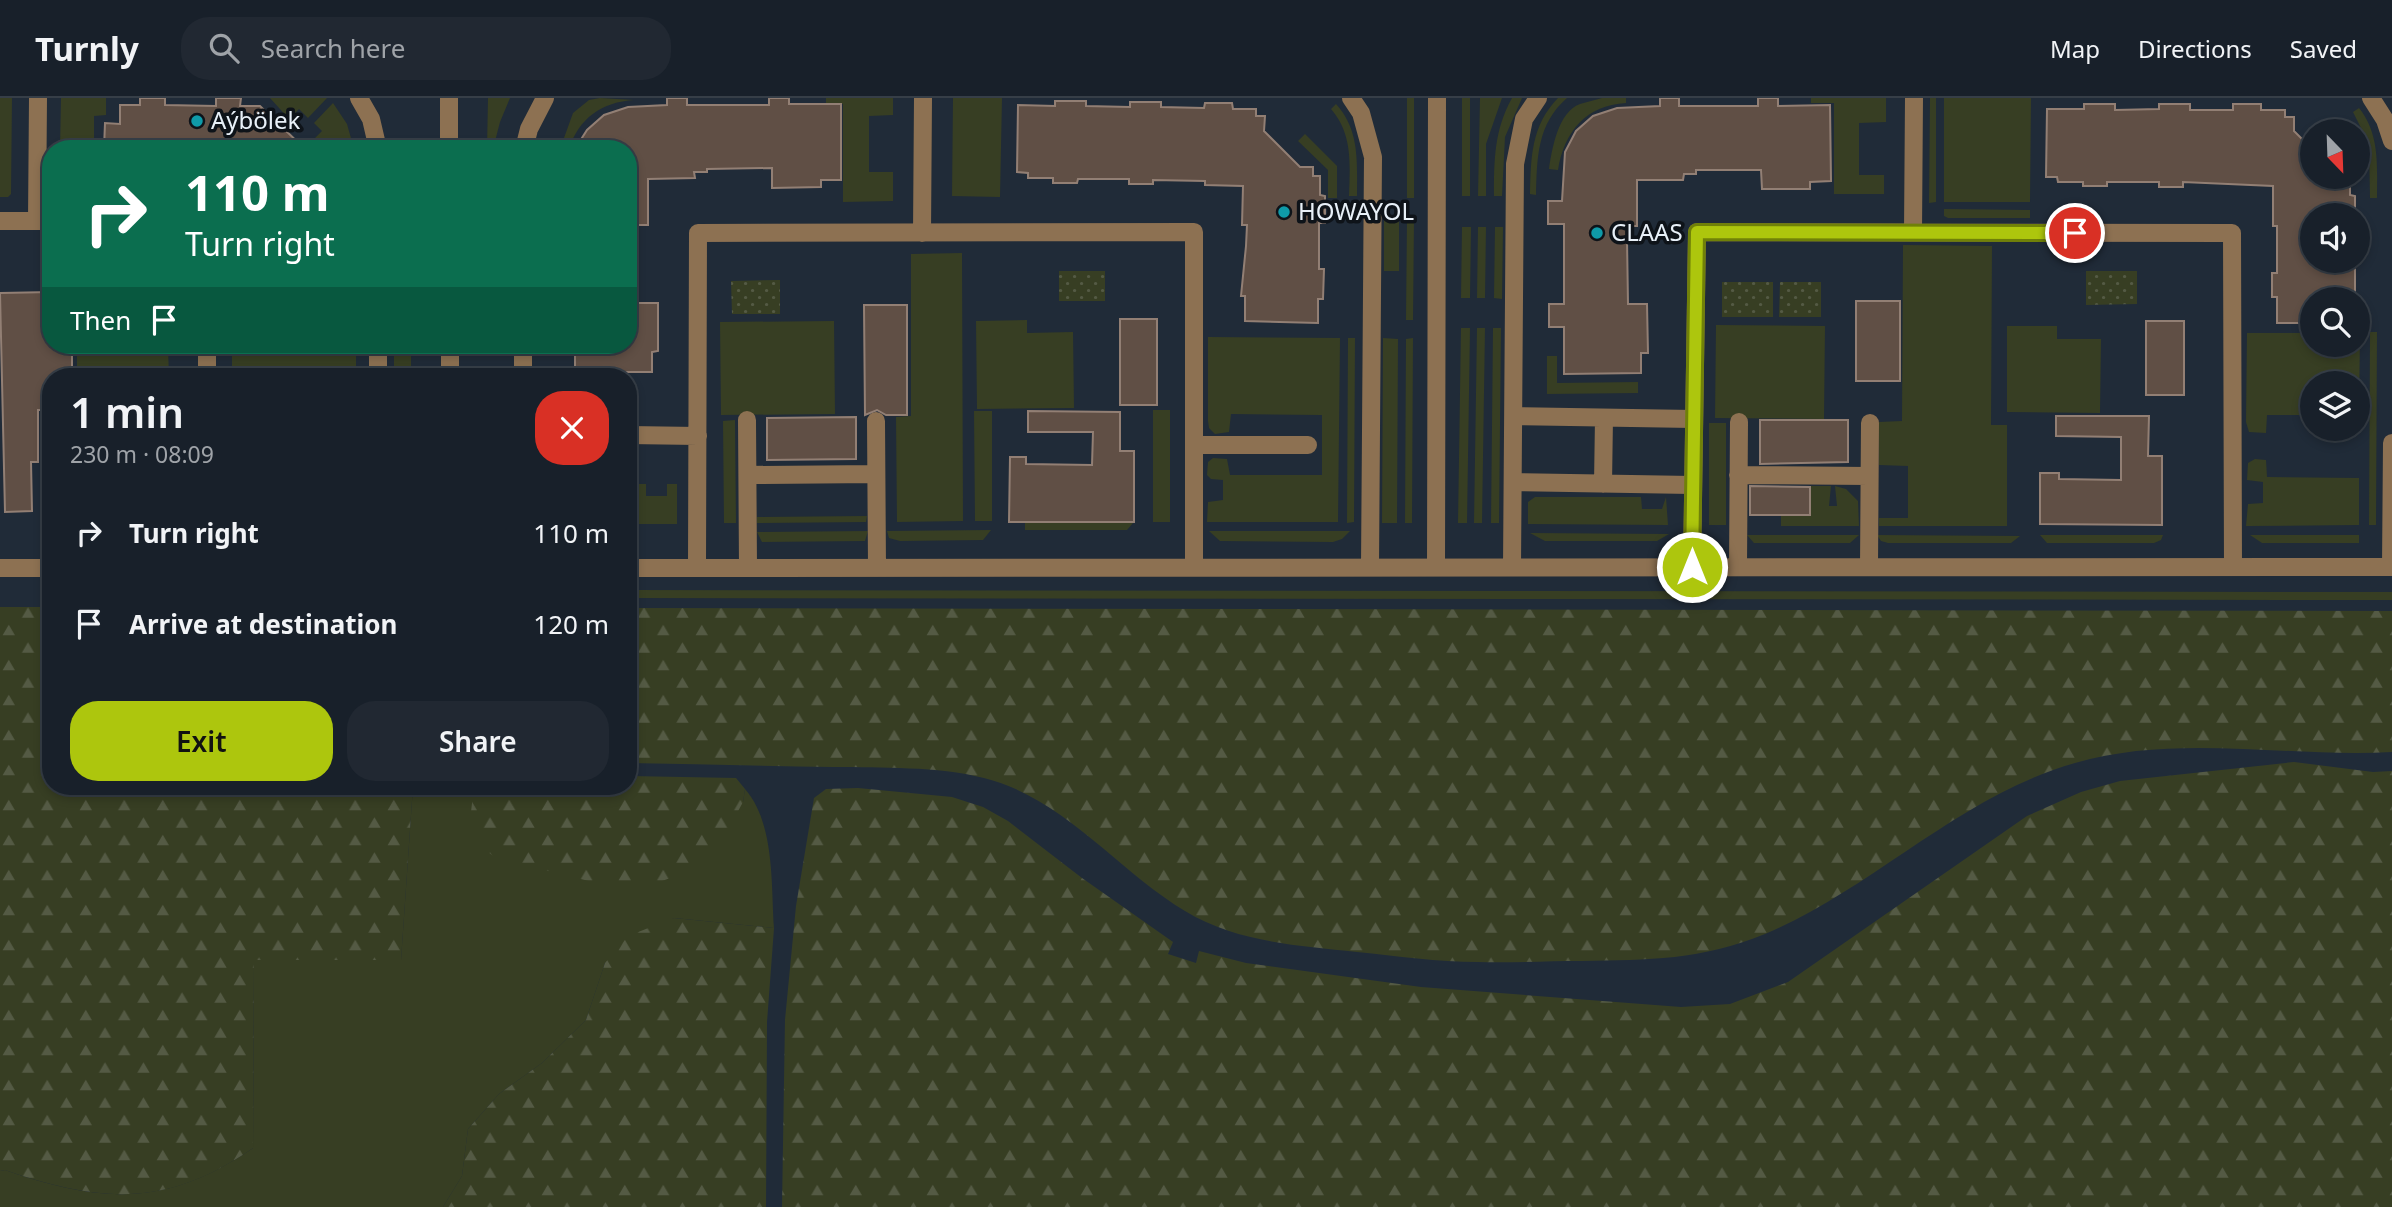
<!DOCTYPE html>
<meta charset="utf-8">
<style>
:root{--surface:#18202a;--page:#212832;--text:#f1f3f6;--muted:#9fa3a8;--line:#363e47;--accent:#adc60d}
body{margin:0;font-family:"Noto Sans",sans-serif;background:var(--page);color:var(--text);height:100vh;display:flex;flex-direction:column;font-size:26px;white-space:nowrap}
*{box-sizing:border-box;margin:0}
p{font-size:23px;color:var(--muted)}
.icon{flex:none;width:38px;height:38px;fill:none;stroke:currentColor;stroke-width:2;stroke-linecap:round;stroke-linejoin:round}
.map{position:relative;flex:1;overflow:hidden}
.side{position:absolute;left:42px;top:270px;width:595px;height:427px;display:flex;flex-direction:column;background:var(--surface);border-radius:28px;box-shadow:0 4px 10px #0003,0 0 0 2px var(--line)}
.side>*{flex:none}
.hud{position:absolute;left:42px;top:42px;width:595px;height:214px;border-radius:28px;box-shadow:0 4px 10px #0003,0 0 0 2px var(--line);background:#0b6e4f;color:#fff;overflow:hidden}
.needle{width:46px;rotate:157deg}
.buttons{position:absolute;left:2300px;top:21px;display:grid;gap:14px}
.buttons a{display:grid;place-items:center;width:70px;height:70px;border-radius:50%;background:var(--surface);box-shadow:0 4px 10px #0003,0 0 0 2px var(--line);font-size:35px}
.pin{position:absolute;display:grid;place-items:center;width:60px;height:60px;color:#fff;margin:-30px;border:4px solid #fff;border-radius:50%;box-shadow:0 2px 7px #0007}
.me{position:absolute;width:77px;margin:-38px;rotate:0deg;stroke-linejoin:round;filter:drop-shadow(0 0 5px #0008)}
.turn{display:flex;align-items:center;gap:24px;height:147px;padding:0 28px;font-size:32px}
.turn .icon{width:91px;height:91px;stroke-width:2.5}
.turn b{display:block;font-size:49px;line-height:60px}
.then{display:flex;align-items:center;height:66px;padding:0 28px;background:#0003;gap:14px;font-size:26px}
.round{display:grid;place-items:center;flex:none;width:74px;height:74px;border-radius:28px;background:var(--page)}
.head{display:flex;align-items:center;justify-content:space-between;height:119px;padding:0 28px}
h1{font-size:42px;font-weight:600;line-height:52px}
.action{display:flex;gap:14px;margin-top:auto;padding:14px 28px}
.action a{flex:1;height:80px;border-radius:28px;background:var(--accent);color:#111;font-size:28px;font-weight:600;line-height:80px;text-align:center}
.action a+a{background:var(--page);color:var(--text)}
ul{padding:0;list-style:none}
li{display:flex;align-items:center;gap:21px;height:91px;padding:0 28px}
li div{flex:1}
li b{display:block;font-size:26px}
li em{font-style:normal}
header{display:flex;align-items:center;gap:42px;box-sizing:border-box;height:98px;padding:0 35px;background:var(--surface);border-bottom:2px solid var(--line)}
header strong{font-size:33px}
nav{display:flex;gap:38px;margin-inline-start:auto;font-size:24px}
.search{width:490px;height:63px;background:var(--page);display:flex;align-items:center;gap:18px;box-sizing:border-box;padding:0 24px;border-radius:28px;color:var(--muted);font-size:26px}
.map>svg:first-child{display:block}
.green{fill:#373e23}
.forest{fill:url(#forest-firs)}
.park{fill:url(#park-dots)}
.building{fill:#604f45;stroke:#927f74;stroke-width:2}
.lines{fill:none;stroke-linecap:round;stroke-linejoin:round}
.minor{stroke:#8d7152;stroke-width:18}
.route-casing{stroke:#708108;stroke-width:18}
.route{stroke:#adc60d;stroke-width:12}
.culture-dot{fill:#0f9aa8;stroke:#0e1319;stroke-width:2.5}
.labels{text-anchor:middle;stroke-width:7;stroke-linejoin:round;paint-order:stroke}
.poi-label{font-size:24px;fill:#e8f0f8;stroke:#0e1319;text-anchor:start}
</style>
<header>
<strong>Turnly</strong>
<div class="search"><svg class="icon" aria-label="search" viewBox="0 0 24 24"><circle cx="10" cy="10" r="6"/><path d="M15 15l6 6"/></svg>Search here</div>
<nav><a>Map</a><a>Directions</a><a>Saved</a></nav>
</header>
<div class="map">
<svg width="2392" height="1109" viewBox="0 0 2392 1109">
<defs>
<pattern id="forest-firs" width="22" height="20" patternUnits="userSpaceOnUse" patternTransform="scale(1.75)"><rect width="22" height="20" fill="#373e23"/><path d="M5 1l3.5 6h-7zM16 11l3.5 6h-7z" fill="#545a44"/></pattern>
<pattern id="park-dots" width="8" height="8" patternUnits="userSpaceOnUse" patternTransform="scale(1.75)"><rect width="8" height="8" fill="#373e23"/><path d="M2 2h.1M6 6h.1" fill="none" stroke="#545a44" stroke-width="1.8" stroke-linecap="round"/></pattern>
</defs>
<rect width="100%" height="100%" fill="#202b38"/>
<path class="green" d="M0,0H12L11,96L8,99H0Z
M61,0H106V17L94,18V51H60Z
M270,0H327L308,20L299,11L289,21Z
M488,0H510L500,24L493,51H487Z
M600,0L634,2C602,4 579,20 569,51H560L573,15L589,2Z
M826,0H893V17L869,18V74H893V103L843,104V6L826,5Z
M953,0H1002L1000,99L952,98Z
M1407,0H1414V100H1407Z
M1462,0H1470V98H1462Z
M1480,0H1502L1486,46V98H1478Z
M1512,0H1522L1505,39L1502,98H1494C1494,63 1494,32 1512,0Z
M1558,0H1567C1537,26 1537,60 1536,97L1530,96C1531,59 1531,28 1558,0Z
M1602,0H1626V5C1586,7 1564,34 1558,72L1549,71C1552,51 1558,14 1580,6C1587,4 1595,2 1602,0Z
M1811,0H1886V24L1859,25V77H1884V96H1834V5H1811Z
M1930,0H1936V104L1929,105Z
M1944,0H2031L2030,104H1944Z
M333,5L347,26L354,51H320L312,43L322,33L314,25Z
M1336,6C1360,32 1357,65 1357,98H1349C1350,67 1353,36 1331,11Z
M2359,10C2380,36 2377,68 2377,100H2370L2369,46L2353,14Z
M1305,36L1337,68V100H1328V72L1298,43Z
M1944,111L2030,112V120H1948L1944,118Z
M1384,120H1399V173H1384Z
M1407,121H1414L1413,222H1406Z
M1462,129H1471L1470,200H1461Z
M1478,129H1486L1485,200H1477Z
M1495,129H1503L1502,201L1494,200Z
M1903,147L1992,148L1991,327H2007V428H1879V420H1908V368L1879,367V324L1902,323Z
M962,155L963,423L897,424L896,319L911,318V156Z
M1027,222V235L1073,234L1074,310L977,311L976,223Z
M834,223L835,316L721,317L720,224Z
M1716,227L1825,228L1824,321L1715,320Z
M2007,228H2057V241H2101L2100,315L2007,314Z
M1461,230H1470L1467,425H1458Z
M1477,230H1485L1482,425H1474Z
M1493,230H1501L1499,425H1491Z
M2370,234H2377L2376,427H2369Z
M2247,235H2312V247H2357V235H2360L2359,316L2357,285H2312V317H2267L2266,335L2249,334L2246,324Z
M1208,239L1340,240L1338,424H1207L1208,404L1223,402V382L1211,381L1207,377L1208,364L1213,360L1227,361L1230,377H1322V317L1231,316L1229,334L1215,336L1209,330L1208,323Z
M1348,240H1355L1354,424L1347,425Z
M1383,240L1398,241L1397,425H1382Z
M1413,240L1412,425H1405L1406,241Z
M232,247H356V269H244L243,278H232Z
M394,247H411V278H394Z
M168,249L169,278H77V250Z
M1547,258H1557V285L1638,284V295L1547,296Z
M1153,312H1170V424H1153Z
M974,313H992V423H975Z
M735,322L736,425H724L723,323Z
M1709,325H1726V427H1709Z
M2255,361L2266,362L2267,379L2359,380V427L2246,428L2248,406L2263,405V384L2247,382L2248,365Z
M636,386H646V398H667V386H677V426H628L632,390Z
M1810,388H1831L1829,408H1837L1835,388L1846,391L1858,403L1859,428H1781V417L1810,416Z
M1535,399H1641L1642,411H1662L1666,399L1668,427L1528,426V404Z
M867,418L866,424L757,425V419Z
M1025,424L1133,425L1127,432H1025Z
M991,432L983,442L900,443L889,440L887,433Z
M868,433L865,443L762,444L757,434Z
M1209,433H1350L1342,441L1333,444L1220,443Z
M1530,435L1669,436L1657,443H1545Z
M1747,437H1859L1850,445H1754Z
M1877,437L2020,438L2011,445H1888L1881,443Z
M2040,437H2163L2161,442L2154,445H2047Z
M2250,437H2359V445H2262Z
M628,492L2392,494V502L628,500Z
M413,688H474L743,704L745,691C775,725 771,787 774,830L674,820L605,865L586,922L542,965L499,996L468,1031L462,1078L443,1109H0V1073L5,1072C102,1106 167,1109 253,1050L254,862H401Z"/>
<path class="forest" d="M0,509H51V688H413L401,862H254L253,1050C168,1109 103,1106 5,1072L0,1073Z
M628,510L2392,513V654C2289,660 2176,635 2075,665C1959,698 1874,790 1765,836C1702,862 1648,862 1581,863C1547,863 1512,865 1478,864C1438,864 1397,858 1357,854C1297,847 1238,845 1185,813C1117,772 1064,700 984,680C936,668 883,670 834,669C766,668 697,666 628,665Z
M2294,664L2373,674L2392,673V1109H782L785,922L796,808L814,700L826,691L858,690L952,699L983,709L1008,723L1082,780L1173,844L1168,856L1196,865L1199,853L1246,865L1421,889L1681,909L1730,906L1788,884L2027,718L2081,694L2120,683Z
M628,678L736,680L745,691L743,704L724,739L695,771L662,783L601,786L496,760L477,746L471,714L474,688H628Z
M674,820L774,830L767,924L766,1109H443L462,1078L468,1031L499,996L542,965L586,922L605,865L628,838Z"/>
<path class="park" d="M1059,173H1105V203H1059Z
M2086,173H2137V206L2086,207Z
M780,182V216H732L731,183Z
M1722,184H1773V219H1722Z
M1780,184H1821V219H1779Z"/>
<path class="building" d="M140,0H165V7L216,8V0H241L240,8H260L305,51H104L105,25L120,26V7H140Z
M667,0H687V7H769V0H789V6H841V82H821V89L772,90V70L707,71V74H694L695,80L648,81V127H628V51H575L587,32L604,17L628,9L667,7Z
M1660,0H1679V8H1758V0H1778V8L1830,7L1831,83L1810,84V91H1762L1761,72H1696V76H1684L1683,82H1637V128H1631V141H1627L1628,206H1647L1648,255H1641V275L1564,276V229H1549V206H1564V126H1548V103H1562L1565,54L1576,33L1593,18L1617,10L1660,8Z
M1055,3H1086V8L1130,9V4H1161V9L1204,10L1205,5H1232L1233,11H1256V18H1265L1264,33L1300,69H1313V78H1320V97L1325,98V125H1319V171H1324L1323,201H1318V225L1245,223V198H1241L1246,148L1247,127H1242L1243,88L1205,87V83L1153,82V86H1129V81H1078L1077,85H1053V80H1028V75L1017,74L1018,7L1055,8Z
M2084,6H2115V12L2159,11V6H2190V12H2233V6H2261V12H2285V19H2294V33L2312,51V79H2350V97L2355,98V117H2312V163H2350V171H2355V201H2312V225H2277V199H2272V175H2277V128H2273V88L2183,84V89H2159V84H2107V88H2083V84H2058L2057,79H2046L2047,11H2084Z
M51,194V247H72V276L51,278V312H38V364H31L32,413L5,414L0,195Z
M1856,203H1900V283H1856Z
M628,205H658V253L652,254V274H575V247H628Z
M864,207H907V317H886L877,312L865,317Z
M1120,221H1157V307H1120Z
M2146,223H2184V297H2146Z
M1028,313L1120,314V353H1134V424H1009L1010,359H1026V366L1092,367L1093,334H1028Z
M2056,318H2149L2148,358H2162V427L2040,426V375H2059V381L2121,382V339L2056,338Z
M856,319V361L767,362V320Z
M1760,322H1848V364L1760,366Z
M1750,388L1810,389V417H1750Z"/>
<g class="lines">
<path class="minor" d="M359,0L371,21L378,51
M449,0V51
M1351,0L1361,15L1373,59L1370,469
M2371,0L2385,22L2392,43
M524,51L529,31L545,0
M0,123H51
M37,123L38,0
M1913,134L1914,0
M922,135L923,0
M450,247V278
M523,247V278
M207,278V247
M378,278V247
M1514,318L1693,321
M747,322L748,469
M876,323L877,469
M628,337L698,338
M1194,347H1308
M748,377L876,376
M1738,377L1869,378
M1514,384L1692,387
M1603,386L1604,320
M1436,469L1437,0
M1512,469L1515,66L1524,21L1538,0
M1692,469L1697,134L2232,135L2233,469
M1738,469L1739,324
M1869,469L1870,325
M2391,469L2392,345
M0,470H51
M628,470L2392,469
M697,470L698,135L1194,134V469"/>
</g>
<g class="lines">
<g class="route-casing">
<path id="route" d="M1692,469L1697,134L2075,135"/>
</g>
<use href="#route" class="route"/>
</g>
<g class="culture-dot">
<circle cx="197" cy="23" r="7"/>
<circle cx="1284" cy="114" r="7"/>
<circle cx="1597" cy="135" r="7"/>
</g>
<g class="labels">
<g class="poi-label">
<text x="211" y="31">Aýbölek</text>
<text x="1298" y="122">HOWAYOL</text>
<text x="1611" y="143">CLAAS</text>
</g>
</g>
</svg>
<div class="buttons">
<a><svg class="needle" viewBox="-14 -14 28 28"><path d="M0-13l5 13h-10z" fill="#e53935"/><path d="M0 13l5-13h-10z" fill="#9fa3a8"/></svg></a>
<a><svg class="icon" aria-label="sound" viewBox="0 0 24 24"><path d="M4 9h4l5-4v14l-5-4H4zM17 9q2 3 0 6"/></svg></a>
<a><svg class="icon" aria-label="search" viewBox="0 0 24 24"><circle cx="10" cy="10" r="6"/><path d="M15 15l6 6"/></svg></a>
<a><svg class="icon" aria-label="layers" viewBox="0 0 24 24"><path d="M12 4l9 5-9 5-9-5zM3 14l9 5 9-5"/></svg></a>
</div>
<div class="pin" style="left:2075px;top:135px;background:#d93025"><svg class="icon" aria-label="arrive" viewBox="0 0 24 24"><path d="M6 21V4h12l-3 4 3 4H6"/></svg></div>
<svg class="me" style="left:1692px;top:469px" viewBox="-20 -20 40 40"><circle r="17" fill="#adc60d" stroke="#fff" stroke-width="3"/><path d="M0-11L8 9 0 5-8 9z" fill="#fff"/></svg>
<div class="hud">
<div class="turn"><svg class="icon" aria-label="right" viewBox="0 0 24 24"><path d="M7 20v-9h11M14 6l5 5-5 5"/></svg><div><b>110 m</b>Turn right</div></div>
<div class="then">Then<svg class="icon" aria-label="arrive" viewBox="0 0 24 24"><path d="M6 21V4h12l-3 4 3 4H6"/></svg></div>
</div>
<section class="side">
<div class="head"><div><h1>1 min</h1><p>230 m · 08:09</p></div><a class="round" style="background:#d93025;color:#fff"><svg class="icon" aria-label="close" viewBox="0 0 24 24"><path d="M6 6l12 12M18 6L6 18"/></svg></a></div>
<ul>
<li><svg class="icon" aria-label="right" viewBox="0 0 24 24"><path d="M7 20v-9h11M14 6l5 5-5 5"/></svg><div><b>Turn right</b></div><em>110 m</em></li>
<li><svg class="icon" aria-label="arrive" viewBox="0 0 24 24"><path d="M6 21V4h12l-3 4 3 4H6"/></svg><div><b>Arrive at destination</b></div><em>120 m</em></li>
</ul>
<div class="action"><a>Exit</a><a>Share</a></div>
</section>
</div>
